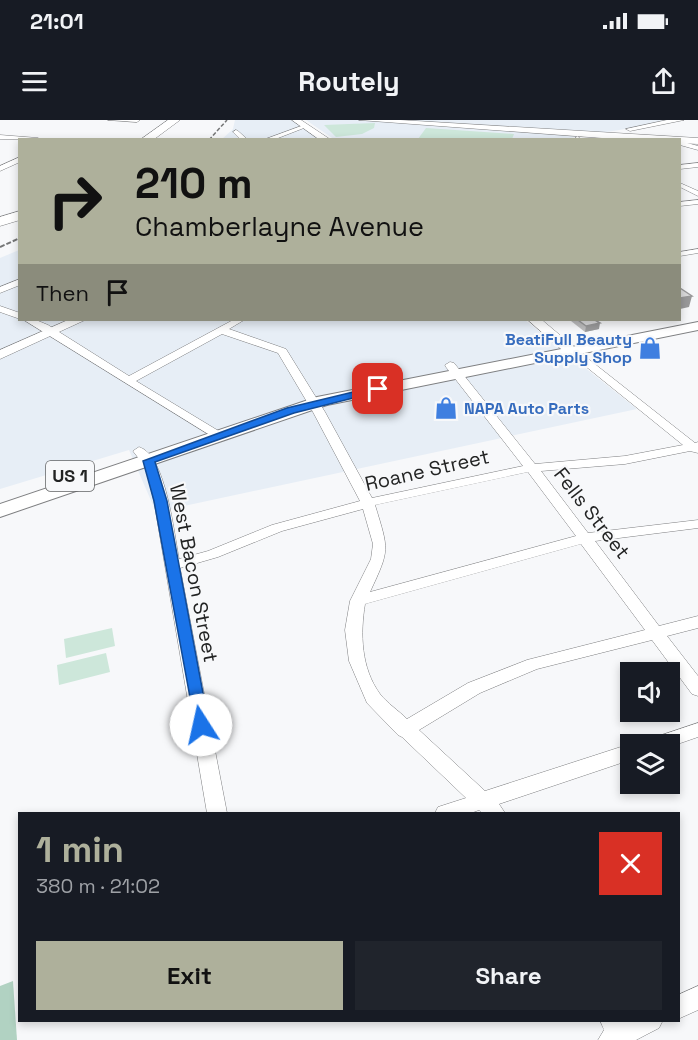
<!DOCTYPE html>
<meta charset="utf-8">
<style>
:root{--surface:#171b24;--page:#20242c;--text:#f1f3f6;--muted:#9ea1a6;--accent:#aeb09b}
body{margin:0;font-family:"Space Grotesk",sans-serif;background:var(--page);color:var(--text);height:100vh;display:flex;flex-direction:column;font-size:22px;white-space:nowrap}
*{box-sizing:border-box;margin:0}
p{font-size:20px;color:var(--muted)}
.icon{flex:none;width:33px;height:33px;fill:none;stroke:currentColor;stroke-width:2;stroke-linecap:round;stroke-linejoin:round}
.map{position:relative;flex:1;overflow:hidden}
.panel{position:absolute;left:18px;top:692px;width:662px;height:210px;display:flex;flex-direction:column;background:var(--surface);border-radius:0px;box-shadow:0 3px 9px #0003}
.panel>*{flex:none}
.guide{position:absolute;left:18px;top:18px;width:663px;height:183px;border-radius:0px;box-shadow:0 3px 9px #0003;background:#aeb09b;color:#111;overflow:hidden}
.controls{position:absolute;left:620px;top:542px;display:grid;gap:12px}
.controls a{display:grid;place-items:center;width:60px;height:60px;border-radius:0px;background:var(--surface);box-shadow:0 3px 9px #0003;font-size:30px}
.pin{position:absolute;display:grid;place-items:center;width:51px;height:51px;color:#fff;margin:-26px;border-radius:12px;box-shadow:0 3px 9px #0006}
.me{position:absolute;width:66px;margin:-33px;rotate:350deg;stroke-linejoin:round;filter:drop-shadow(0 0 4px #0008)}
.turn{display:flex;align-items:center;gap:21px;height:126px;padding:0 18px;font-size:27px}
.turn .icon{width:78px;height:78px;stroke-width:2.5}
.turn b{display:block;font-size:42px;line-height:51px}
.then{display:flex;align-items:center;height:57px;padding:0 18px;background:#0003;gap:12px;font-size:22px}
.round{display:grid;place-items:center;flex:none;width:63px;height:63px;border-radius:0px;background:var(--page)}
.summary{display:flex;align-items:center;justify-content:space-between;height:102px;padding:0 18px}
h1{font-size:36px;font-weight:800;line-height:45px;color:var(--accent)}
.button{display:flex;gap:12px;margin-top:auto;padding:12px 18px}
.button a{flex:1;height:69px;border-radius:0px;background:var(--accent);color:#111;font-size:24px;font-weight:800;line-height:69px;text-align:center}
.button a+a{background:var(--page);color:var(--text)}
.status{display:flex;justify-content:space-between;align-items:center;height:42px;padding:0 30px;background:var(--surface);direction:ltr}
.status svg{height:16px;fill:currentColor}
header{display:flex;justify-content:space-between;align-items:center;height:78px;padding:0 18px;background:var(--surface);font-size:27px;font-weight:800}
.map>svg:first-child{display:block}
.built{fill:#e7eef6}
.green{fill:#cde7da}
.forest{fill:#b1d2c2}
.lines{fill:none;stroke-linecap:round;stroke-linejoin:round}
.street-casing{stroke:#7e7f81;stroke-width:1}
.secondary-casing{stroke:#7e7f81;stroke-width:1}
.primary-casing{stroke:#7e7f81;stroke-width:2}
.highway-casing{stroke:#7e7f81;stroke-width:1}
.street{fill:#fff;fill-rule:evenodd}
.secondary{fill:#fff;fill-rule:evenodd}
.primary{fill:#fff;fill-rule:evenodd}
.highway{fill:#fff;fill-rule:evenodd}
.rail-far1{stroke:#757677;stroke-width:1.5;stroke-dasharray:4 2;stroke-linecap:butt}
.rail{stroke:#757677;stroke-width:2;stroke-dasharray:5 2;stroke-linecap:butt}
.wall{fill:#bcbcbd}
.shaded-wall{fill:#99999a}
.building{fill:#dbdbdc;stroke:#99999a;stroke-width:1.5}
.route{fill:#1a73e8;stroke:#114b97;stroke-width:1.5}
.labels{text-anchor:middle;stroke-width:4.5;stroke-linejoin:round;paint-order:stroke}
.far-shop-label{font-size:16px;font-weight:bold;fill:#366cbe;stroke:#f7f8fa;text-anchor:end}
.shield{fill:#f7f8fa;stroke:#626364;stroke-width:1.5}
.shield-label{font-size:18px;font-weight:bold;fill:#222323}
.street-label{font-size:20px;fill:#222323;stroke:#f7f8fa}
</style>
<div class="status"><b>21:01</b><svg viewBox="0 0 49 12"><path d="M0 12V9h3v3zM5 12V6h3v6zM10 12V3h3v9zM15 12V0h3v12zM26 1h20v11H26zM47 4h2v5h-2z"/></svg></div>
<header><svg class="icon" aria-label="menu" viewBox="0 0 24 24"><path d="M4 6h16M4 12h16M4 18h16"/></svg>Routely<svg class="icon" aria-label="share" viewBox="0 0 24 24"><path d="M12 15V3M7 8l5-5 5 5M5 13v7h14v-7"/></svg></header>
<div class="map">
<svg width="698" height="920" viewBox="0 0 698 920">
<rect width="100%" height="100%" fill="#f7f8fa"/>
<path class="built" d="M235,0H291L322,19L221,20L233,9Z
M306,0H672L674,1L564,19L335,20Z
M19,130L20,200H525L637,289L156,392L129,330L0,369V138Z"/>
<path class="green" d="M375,3L374,8L362,14L336,17L324,5Z
M426,8L514,14L512,19H418Z
M112,508L115,526L66,538L64,519Z
M106,533L110,552L59,565L57,545Z"/>
<path class="forest" d="M13,861L17,920H0V866Z"/>
<g class="lines">
<g class="street-casing">
<path id="street" d="M108,0H140L137,2Z
M304,5L309,6L273,20H263Z
M236,10L238,11L248,20H241L233,12Z
M0,15L38,18L41,20L0,19Z
M577,16L582,20H575Z
M680,21L698,26V30L680,25Z
M20,37V42L0,51V46Z
M698,43V47L680,49V45Z
M680,63L698,71V76L680,67Z
M698,80V84L680,86V82Z
M698,129V133L680,136V132Z
M20,159V165L0,173V167Z
M0,186L20,193V199L0,192Z
M24,200H36L48,205L129,256L233,200H244L229,209L286,229L325,292L372,378L523,346L446,247L445,245L450,242L454,243L535,344L625,336L683,325L568,232L577,230L695,323L698,322V333L690,331L625,344L541,351L588,413L698,400V408L595,421L659,506L698,496V508L667,516L698,556V576L692,574L652,520L537,549L480,573L419,610L485,671L630,624V640L499,684L505,693H482L479,690L471,693H435L438,687L466,678L402,617L398,615L367,583L349,541L345,510L350,481L371,439L373,424L363,389L282,411L218,437L180,448L227,693H207L154,381L146,348L133,331L139,327C166,335 174,414 179,439L208,431L272,405L360,381L313,292L278,233L222,214L136,261L222,313L224,316L218,320ZM528,352L576,416L370,472C390,429 389,431 375,385ZM581,424L645,510L527,540L468,563L407,599C399,591 387,583 380,574C361,548 360,514 365,484Z
M698,603V617L669,627V624H647L650,619Z
M698,866V890L678,899V875Z
M600,900H663L659,908L636,920H598L604,910Z"/>
</g>
<g class="secondary-casing">
<path id="secondary" d="M292,0H301L331,20H320Z
M359,0H400L698,18V24L680,23V20H629Z
M667,0H684L630,11L626,9Z
M68,200H85L0,239V230Z
M528,200H542L580,232L573,236L568,235Z"/>
</g>
<g class="primary-casing">
<path id="primary" d="M698,202V210L327,285L0,397V384L317,277Z"/>
</g>
<g class="highway-casing">
<path id="highway" d="M168,0H180L153,20H140Z
M20,91V100L0,106V97Z"/>
</g>
<use href="#street" class="street"/>
<use href="#secondary" class="secondary"/>
<use href="#primary" class="primary"/>
<use href="#highway" class="highway"/>
<path class="rail-far1" d="M209,20L227,0"/>
<path class="rail" d="M0,127L20,118"/>
</g>
<path class="wall" d="M571,200H595L599,209L585,212L571,201Z"/>
<path class="shaded-wall" d="M692,176L689,187L680,189V178Z
M600,203L599,209L585,212L586,206Z"/>
<path class="building" d="M680,168L692,176L680,178Z
M578,200H595L600,203L586,206Z"/>
<path class="route" d="M378,266L381,267V271L294,293L155,342L167,381L209,605L207,610H196L154,381L143,341L287,288Z"/>
<defs>
<g id="shop-bare" transform="scale(1.8)"><path d="M-5-2.5h2.3a2.7 3.5 0 0 1 5.4 0H5L5.5 6h-11ZM-1.5-2.5h3a1.5 2.3 0 0 0-3 0Z" fill="#3f7fe0" stroke="#f7f8fa" stroke-width="2.5" paint-order="stroke"/></g>
</defs>
<g fill-rule="evenodd">
<use href="#shop-bare" x="650" y="228"/>
<use href="#shop-bare" x="446" y="288"/>
</g>
<g class="labels">
<g class="far-shop-label">
<text x="632" y="225">BeatiFull Beauty<tspan x="632" dy="18">Supply Shop</tspan></text>
<text x="464" y="294" text-anchor="start">NAPA Auto Parts</text>
</g>
<rect class="shield" x="46" y="341" width="48" height="30" rx="4.5"/>
<g class="shield-label">
<text x="70" y="362">US 1</text>
</g>
<g class="street-label">
<text transform="translate(427 350) rotate(-13)" y="7">Roane Street</text>
<text transform="translate(592 393) rotate(52)" y="7">Fells Street</text>
<text transform="translate(194 453) rotate(79)" y="7">West Bacon Street</text>
</g>
</g>
</svg>
<div class="controls">
<a><svg class="icon" aria-label="sound" viewBox="0 0 24 24"><path d="M4 9h4l5-4v14l-5-4H4zM17 9q2 3 0 6"/></svg></a>
<a><svg class="icon" aria-label="layers" viewBox="0 0 24 24"><path d="M12 4l9 5-9 5-9-5zM3 14l9 5 9-5"/></svg></a>
</div>
<div class="pin" style="left:378px;top:269px;background:#d93025"><svg class="icon" aria-label="arrive" viewBox="0 0 24 24"><path d="M6 21V4h12l-3 4 3 4H6"/></svg></div>
<svg class="me" style="left:201px;top:605px" viewBox="-20 -20 40 40"><circle r="19" fill="#fff"/><path d="M0-13L10 11 0 6-10 11z" fill="#1a73e8"/></svg>
<div class="guide">
<div class="turn"><svg class="icon" aria-label="right" viewBox="0 0 24 24"><path d="M7 20v-9h11M14 6l5 5-5 5"/></svg><div><b>210 m</b>Chamberlayne Avenue</div></div>
<div class="then">Then<svg class="icon" aria-label="arrive" viewBox="0 0 24 24"><path d="M6 21V4h12l-3 4 3 4H6"/></svg></div>
</div>
<section class="panel">
<div class="summary"><div><h1>1 min</h1><p>380 m · 21:02</p></div><a class="round" style="background:#d93025;color:#fff"><svg class="icon" aria-label="close" viewBox="0 0 24 24"><path d="M6 6l12 12M18 6L6 18"/></svg></a></div>
<div class="button"><a>Exit</a><a>Share</a></div>
</section>
</div>
